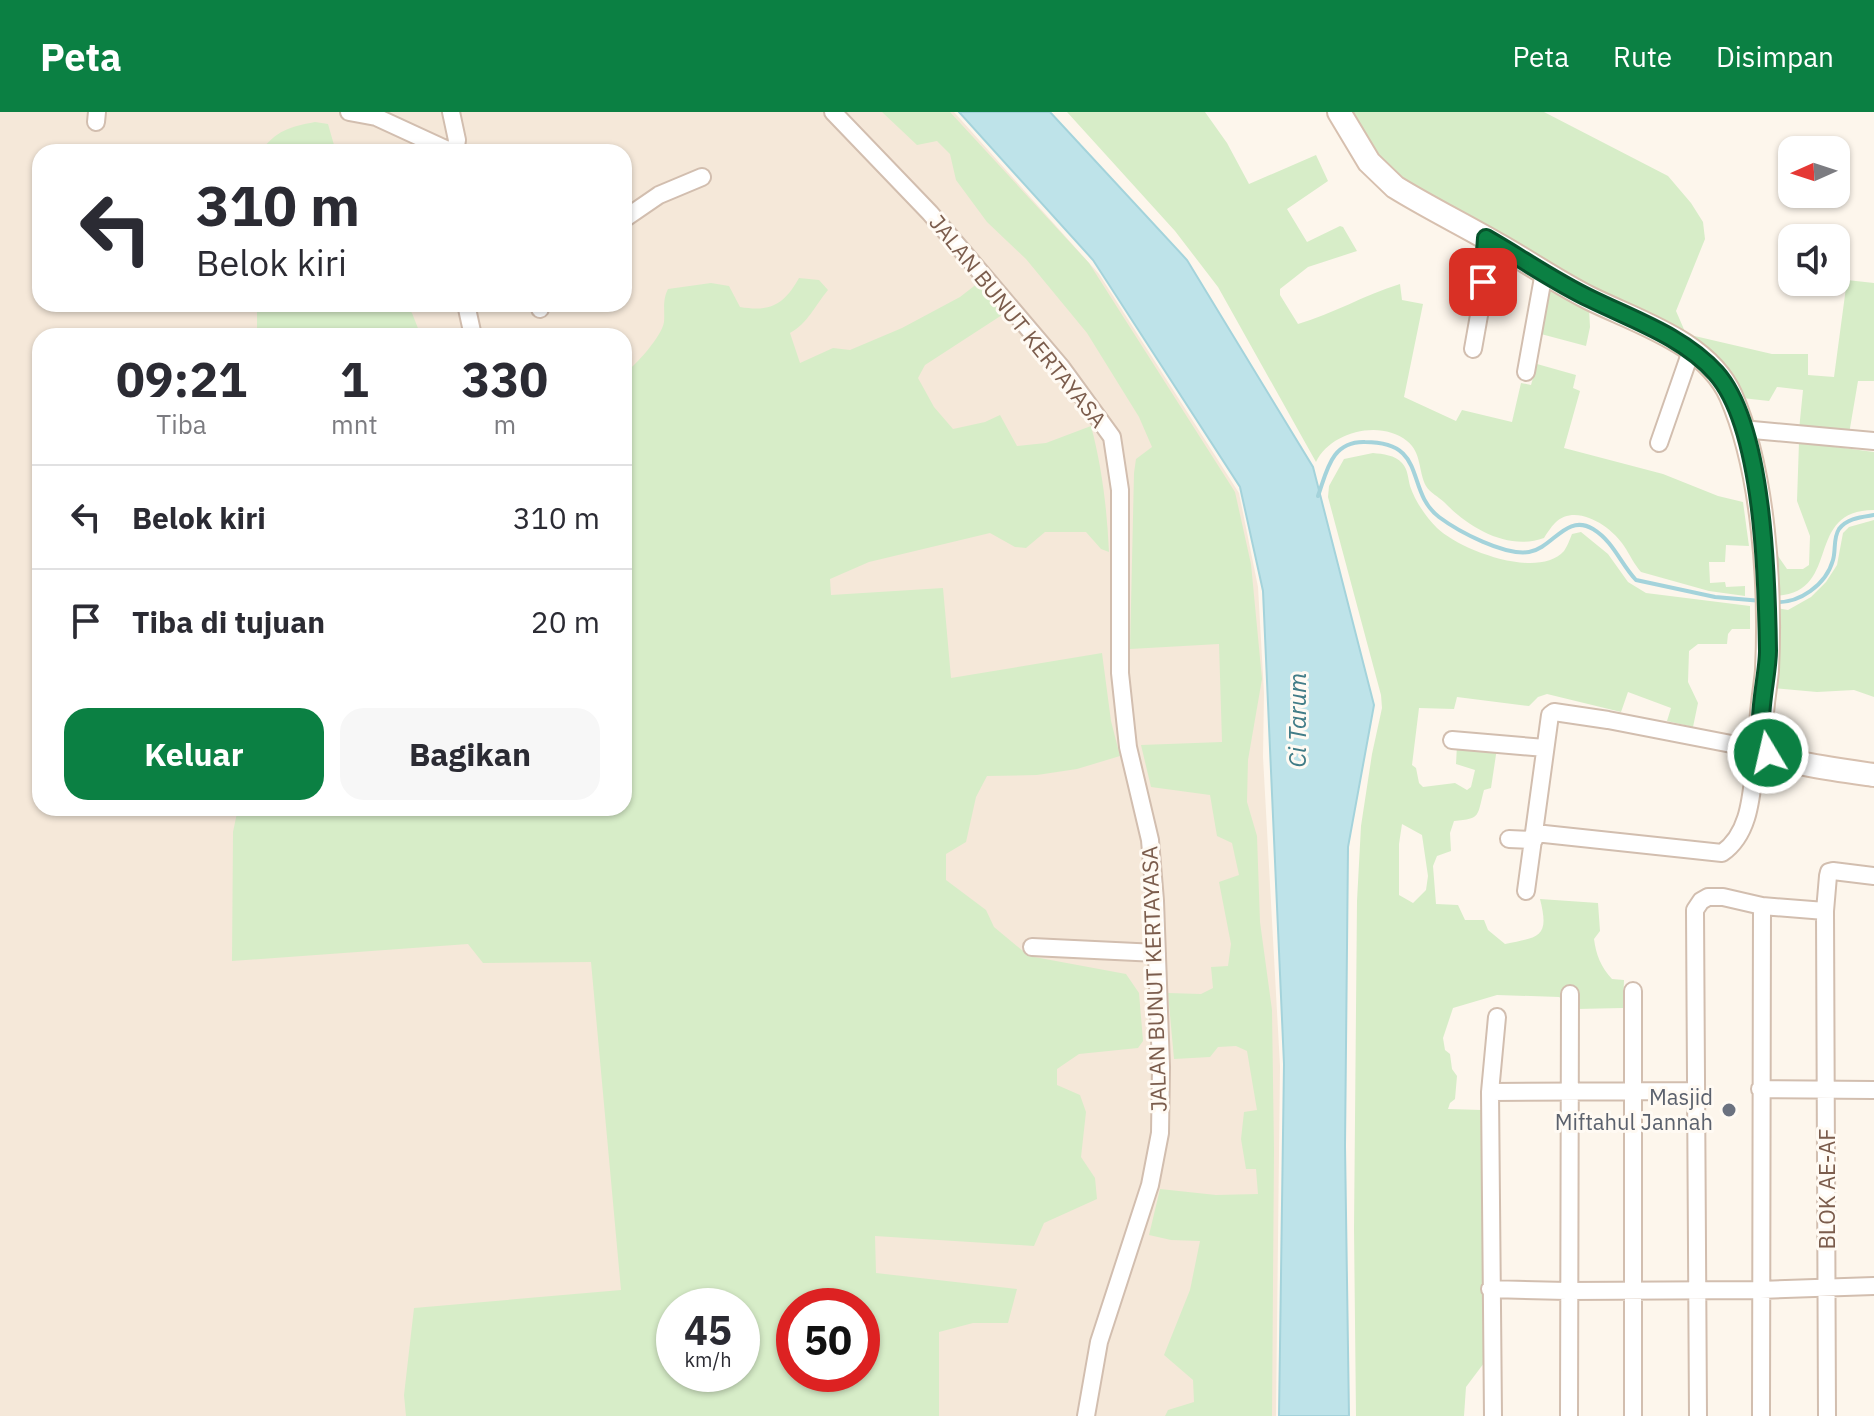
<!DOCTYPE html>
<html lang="id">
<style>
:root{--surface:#fff;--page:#f7f7f7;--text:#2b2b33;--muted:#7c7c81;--line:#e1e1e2;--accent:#0b8043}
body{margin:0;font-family:"IBM Plex Sans",sans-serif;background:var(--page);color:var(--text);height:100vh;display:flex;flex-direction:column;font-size:30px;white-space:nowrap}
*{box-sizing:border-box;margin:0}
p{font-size:26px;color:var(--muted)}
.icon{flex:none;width:44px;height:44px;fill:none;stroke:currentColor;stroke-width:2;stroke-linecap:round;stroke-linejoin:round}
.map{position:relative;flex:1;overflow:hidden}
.side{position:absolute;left:32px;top:216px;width:600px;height:488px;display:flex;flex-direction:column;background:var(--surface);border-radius:24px;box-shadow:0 2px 6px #0004}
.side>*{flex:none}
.banner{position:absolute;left:32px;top:32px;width:600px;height:168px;border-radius:24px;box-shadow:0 2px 6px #0004;background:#fff;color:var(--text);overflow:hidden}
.needle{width:52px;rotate:267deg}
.buttons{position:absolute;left:1778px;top:24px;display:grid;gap:16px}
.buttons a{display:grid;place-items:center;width:72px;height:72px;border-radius:16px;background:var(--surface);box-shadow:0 2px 6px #0004;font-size:40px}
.speed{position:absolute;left:656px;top:1176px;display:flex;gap:16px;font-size:40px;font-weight:700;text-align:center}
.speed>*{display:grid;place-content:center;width:104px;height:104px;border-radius:50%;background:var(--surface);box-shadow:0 2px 6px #0004;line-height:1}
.speed small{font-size:20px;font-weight:400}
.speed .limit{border:12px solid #d22;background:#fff;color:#111}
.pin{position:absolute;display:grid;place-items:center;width:68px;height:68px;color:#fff;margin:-34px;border-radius:16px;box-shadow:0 4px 12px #0006}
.me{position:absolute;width:88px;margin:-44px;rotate:351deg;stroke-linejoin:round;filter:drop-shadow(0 0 6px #0008)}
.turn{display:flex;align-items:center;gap:28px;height:168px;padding:0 32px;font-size:36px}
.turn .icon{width:104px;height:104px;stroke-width:2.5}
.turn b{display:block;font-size:56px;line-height:68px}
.eta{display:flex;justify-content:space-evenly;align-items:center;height:136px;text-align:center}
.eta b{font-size:48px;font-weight:800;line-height:56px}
.action{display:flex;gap:16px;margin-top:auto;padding:16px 32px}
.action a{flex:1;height:92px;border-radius:24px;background:var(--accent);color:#fff;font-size:32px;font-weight:800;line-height:92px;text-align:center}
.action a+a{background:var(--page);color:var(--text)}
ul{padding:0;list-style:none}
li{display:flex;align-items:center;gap:24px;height:104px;padding:0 32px;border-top:2px solid var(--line)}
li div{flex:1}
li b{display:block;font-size:30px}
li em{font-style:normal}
header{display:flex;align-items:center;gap:48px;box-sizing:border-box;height:112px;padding:0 40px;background:var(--accent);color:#fff}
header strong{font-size:38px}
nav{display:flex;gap:44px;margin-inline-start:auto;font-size:28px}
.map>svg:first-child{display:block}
.residential{fill:#f5e8d9;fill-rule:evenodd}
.green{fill:#d7edc8;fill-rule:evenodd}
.water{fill:#bee3e9;stroke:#a4d3db;stroke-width:2}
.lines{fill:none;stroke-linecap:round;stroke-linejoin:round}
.stream{stroke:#a4d3db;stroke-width:4}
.street-casing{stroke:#d2beaf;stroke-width:20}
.secondary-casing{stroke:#d7c0af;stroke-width:26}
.street{stroke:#fff;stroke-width:16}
.secondary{stroke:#fff;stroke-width:22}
.route-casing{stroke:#07532c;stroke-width:20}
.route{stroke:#0b8043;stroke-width:14}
.worship-dot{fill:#6b7280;stroke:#fffaf3;stroke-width:3}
.labels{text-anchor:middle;stroke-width:6;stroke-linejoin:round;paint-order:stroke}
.street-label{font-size:22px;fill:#7b5c4c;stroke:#fffaf3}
.worship-label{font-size:22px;fill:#5b616d;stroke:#fffaf3;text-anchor:end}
.water-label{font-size:24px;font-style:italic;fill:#417c87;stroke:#fffaf3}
</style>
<header>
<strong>Peta</strong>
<nav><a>Peta</a><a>Rute</a><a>Disimpan</a></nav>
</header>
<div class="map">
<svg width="1874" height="1304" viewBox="0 0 1874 1304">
<rect width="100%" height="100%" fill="#fdf6ec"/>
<path class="residential" d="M0,0H954L1099,162L1239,381L1258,475L1264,581L1263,645L1280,954L1276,1304H0ZM40,40H624V192H40ZM40,224H624V696H40ZM674,1194H742V1262H674ZM794,1194H862V1262H794Z"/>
<path class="green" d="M882,0H950L1089,151L1235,380L1251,452L1262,567L1248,648L1247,690L1257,724L1260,810L1272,898L1274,1038L1272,1304H1165L1168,1298L1194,1290L1193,1268L1164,1243L1190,1178L1200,1129L1171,1128L1149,1123L1160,1077L1216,1083L1258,1082L1256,1057H1246L1241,1027L1244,1000L1257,998L1247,939L1236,934L1218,935L1210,945L1174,947L1168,881L1201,882L1213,876L1211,855L1228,854L1231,832L1219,770L1239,763L1232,731L1217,724L1210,683L1151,675L1141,633L1222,630L1219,532L1130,537L1134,361L1136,347L1152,335L1139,305L1087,221L1026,147L987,110L956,68L950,42L937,29L917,33Z
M1067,0H1205L1227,31L1249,72L1316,43L1328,69L1287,97L1307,130L1340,114L1343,115L1357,139L1308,155L1280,177V183L1298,212C1333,202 1364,183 1400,172L1402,188L1423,192L1404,285L1456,309L1462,298L1512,310L1521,271L1531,273L1537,252L1576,263L1573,276L1580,279L1564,336L1663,362L1718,384L1743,390L1749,434L1726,433L1725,450H1709L1710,471L1725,470L1726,475L1745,474V484L1709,479L1641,460C1634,452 1630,443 1624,434C1612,415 1576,390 1555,411C1551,415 1547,421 1544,426C1508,439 1469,416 1444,390C1439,385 1430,381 1426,374C1418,359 1422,341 1407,329C1380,307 1330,320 1316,350L1218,175L1175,119Z
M1351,0H1544L1668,64L1691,91L1703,110L1705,127L1676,199L1686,222L1772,242H1808V263L1834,265L1847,168L1874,171V269H1858L1849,322L1799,318L1803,278L1777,275L1769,289L1742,286L1616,189L1417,77L1382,51Z
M315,10L328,12L336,40H260C277,18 289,15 315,10Z
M799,166L819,168L828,178C814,195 808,211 790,221L800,251L833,236L850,238L902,216L960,185L978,171L1002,203L925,253L918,266L934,295L953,317L985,310L1000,303L1017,334L1046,331L1091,314C1102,355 1107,397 1109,440L1101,437L1086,420H1045L1026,436L1015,435L990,421L869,450L830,467L831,483L943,476L951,566L1102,541L1111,609L1120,644L1077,657L1037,663L987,664L976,685L966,730L946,742V768L986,798L994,815L1029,844L1126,862L1139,881L1143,929L1138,936L1079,942L1057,957V973L1080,983L1086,1000L1081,1045L1095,1066L1097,1087L1044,1111L1034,1134L875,1124L876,1161L1017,1177L1008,1211H973L939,1220V1304H406L404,1283L414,1196L621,1178L591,850L483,851L468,832L232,849L233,720L238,696H624V262C636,253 662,224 664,210C665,198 662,189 668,177L711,171L729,174L740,195C770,200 784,193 799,166ZM674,1194H742V1262H674ZM794,1194H862V1262H794Z
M1549,175L1589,197L1590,215L1586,234L1541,222Z
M257,192H364L384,196L404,192L412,201L421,224H257Z
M1799,330L1874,340V398C1802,398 1844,482 1774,484L1773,444H1778L1787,457H1803L1809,453L1810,424L1797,389Z
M1373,341C1383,342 1395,343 1402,351C1408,357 1408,367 1410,374C1415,389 1426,405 1437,416C1460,438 1538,468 1564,439C1567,435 1570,427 1572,422L1581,420L1608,442L1628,470L1646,481L1750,494V517H1732L1728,522L1727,532H1698L1689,539L1688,570L1698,591L1693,615L1667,609L1671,596L1628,580L1621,600L1547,582L1538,585L1529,594L1457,585L1454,597L1419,596L1412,653L1416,656L1419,671L1423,675L1455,671L1467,678L1471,675L1475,658L1456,652L1457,633L1497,636L1491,676L1484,678C1477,703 1482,707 1454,709L1450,721L1451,739L1437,744L1433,754L1436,792L1458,793L1465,808H1484L1488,818L1505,832C1539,825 1550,826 1540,787L1598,791L1600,819L1594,827C1596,843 1601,855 1612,867L1624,868L1623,896L1577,897L1559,885L1497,883L1453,896L1443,926L1445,938L1450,942L1452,957L1457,964L1455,987L1450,991L1448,997L1482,998L1484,1251L1466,1275L1464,1304H1356L1354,1117L1357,789L1361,714L1372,642L1382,596L1381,583L1328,385L1329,374L1344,347ZM1402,712L1422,723L1428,764L1426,778L1413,791L1399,783V732Z
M1874,408V585L1854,578L1817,580L1773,576L1772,495L1788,498L1811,485L1826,470L1837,453L1843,421L1849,415Z"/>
<path class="water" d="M959,0H1050L1187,148L1313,355L1374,593L1348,735L1345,1034L1349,1304H1279L1284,952L1263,479L1240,375L1093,148Z"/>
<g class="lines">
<path class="stream" d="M1318,384C1327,359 1331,329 1365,330C1429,330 1404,378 1439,405C1459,420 1505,444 1529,440C1553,436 1566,401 1593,417C1614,430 1620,451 1636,468L1715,485L1762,489
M1774,490C1799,492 1826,473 1833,448C1836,438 1833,426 1839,417C1847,406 1862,405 1874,403"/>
<g class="street-casing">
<path id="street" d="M349,0L376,5L452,40
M451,0L457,28L455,40
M833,0L930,101L999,182L1061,255L1112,325L1120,378V561L1128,635L1150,728L1155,789L1161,955L1160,1021L1150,1073L1099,1230L1086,1304
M96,10L97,0
M624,107L659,83L702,65
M466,192L473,224
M539,192L540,197
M1473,237L1481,192L1486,126
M1526,260L1544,160
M1742,317L1874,329
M1659,331L1691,239
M1452,628L1545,636
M1535,721L1722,741C1754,719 1751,672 1757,637
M1509,727L1534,728
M1526,779L1550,603L1554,600L1608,608L1757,637L1764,635
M1032,835L1157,841
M1633,879V1304
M1760,977L1874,978
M1490,980L1696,979
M1490,1177L1567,1179L1760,1178L1874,1174
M1493,1304L1490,980L1497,905
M1569,1304L1570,882
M1698,1304L1695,798L1701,789L1708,785H1723L1762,794L1825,799
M1761,1304L1762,794
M1827,1304L1825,799L1828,764L1829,760L1833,759L1874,764"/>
</g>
<g class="secondary-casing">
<path id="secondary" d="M1339,0L1369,50L1395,75C1429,96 1466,114 1500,134C1530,151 1559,171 1589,186C1637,210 1707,230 1731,284C1764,360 1771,475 1767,558C1766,576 1754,628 1768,640C1780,651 1854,660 1874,663"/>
</g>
<use href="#street" class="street"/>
<use href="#secondary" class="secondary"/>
</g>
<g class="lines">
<g class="route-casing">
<path id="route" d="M1483,170L1486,126C1521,146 1555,170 1591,187C1634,208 1684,225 1716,261C1764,315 1767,469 1768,539C1768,567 1752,619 1768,641"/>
</g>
<use href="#route" class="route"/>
</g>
<circle class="worship-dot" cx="1729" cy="998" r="8"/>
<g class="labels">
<g class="street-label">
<text transform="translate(1018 209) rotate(51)" y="8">JALAN BUNUT KERTAYASA</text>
<text transform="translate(1154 867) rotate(-92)" y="8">JALAN BUNUT KERTAYASA</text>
<text transform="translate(1827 1077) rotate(-90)" y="8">BLOK AE-AF</text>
</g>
<g class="worship-label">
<text x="1713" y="993">Masjid<tspan x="1713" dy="25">Miftahul Jannah</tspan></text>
</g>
<g class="water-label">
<text transform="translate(1298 608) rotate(-90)" y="8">Ci Tarum</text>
</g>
</g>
</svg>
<div class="buttons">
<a><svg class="needle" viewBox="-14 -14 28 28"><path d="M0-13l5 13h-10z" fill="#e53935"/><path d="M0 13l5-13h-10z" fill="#7c7c81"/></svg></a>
<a><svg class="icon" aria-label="sound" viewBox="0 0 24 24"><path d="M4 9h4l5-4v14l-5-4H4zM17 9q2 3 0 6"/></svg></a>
</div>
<div class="speed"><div>45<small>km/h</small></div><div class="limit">50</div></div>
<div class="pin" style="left:1483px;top:170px;background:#d93025"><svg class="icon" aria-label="arrive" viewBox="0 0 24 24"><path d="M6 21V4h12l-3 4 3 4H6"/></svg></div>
<svg class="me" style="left:1768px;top:641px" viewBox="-20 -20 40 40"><circle r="17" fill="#0b8043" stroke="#fff" stroke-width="3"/><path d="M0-11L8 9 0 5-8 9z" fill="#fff"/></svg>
<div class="banner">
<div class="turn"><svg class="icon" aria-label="left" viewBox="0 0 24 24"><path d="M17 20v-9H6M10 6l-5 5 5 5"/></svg><div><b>310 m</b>Belok kiri</div></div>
</div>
<section class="side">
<div class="eta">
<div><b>09:21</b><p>Tiba</p></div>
<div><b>1</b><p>mnt</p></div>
<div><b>330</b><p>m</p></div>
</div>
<ul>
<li><svg class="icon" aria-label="left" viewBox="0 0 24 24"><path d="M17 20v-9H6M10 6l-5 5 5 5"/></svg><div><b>Belok kiri</b></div><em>310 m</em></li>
<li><svg class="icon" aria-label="arrive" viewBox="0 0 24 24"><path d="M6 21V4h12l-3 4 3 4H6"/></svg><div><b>Tiba di tujuan</b></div><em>20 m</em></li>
</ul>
<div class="action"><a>Keluar</a><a>Bagikan</a></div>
</section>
</div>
